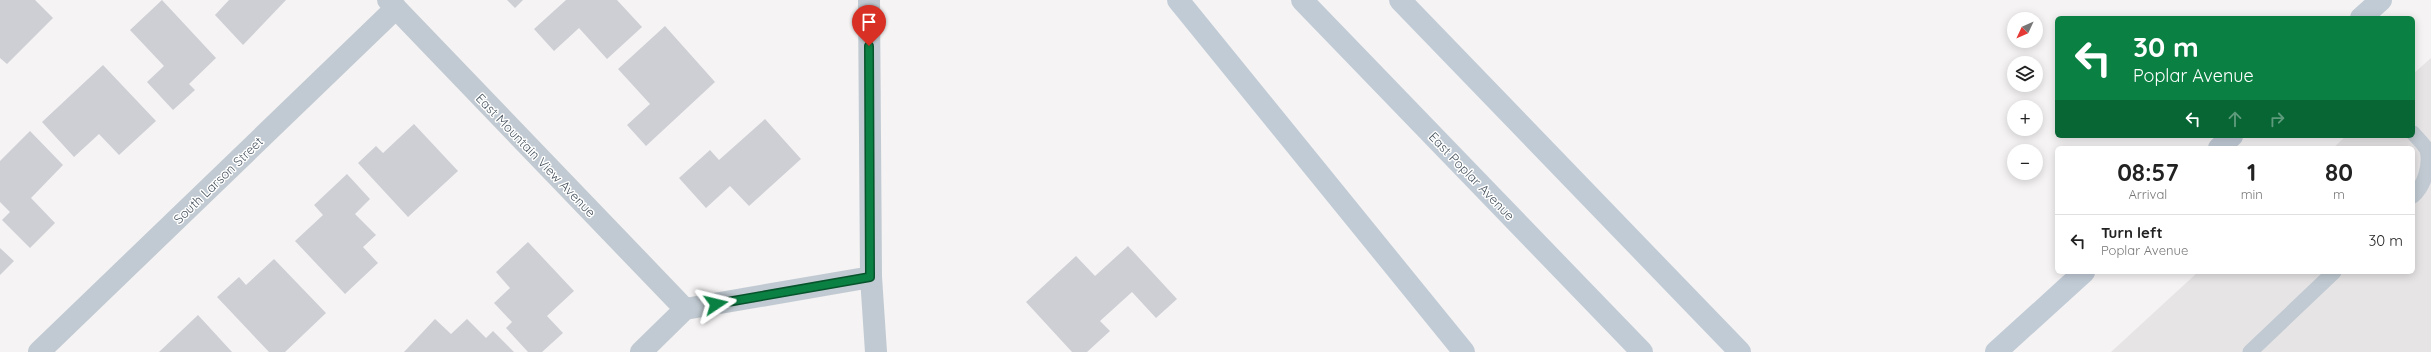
<!DOCTYPE html>
<meta charset="utf-8">
<style>
:root{--surface:#fff;--page:#f6f6f6;--text:#222;--muted:#767676;--line:#e0e0e0}
body{margin:0;font-family:Quicksand,sans-serif;background:var(--page);color:var(--text);height:100vh;display:flex;flex-direction:column;font-size:15px;white-space:nowrap}
*{box-sizing:border-box;margin:0}
p{font-size:13px;color:var(--muted)}
.icon{flex:none;width:22px;height:22px;fill:none;stroke:currentColor;stroke-width:2;stroke-linecap:round;stroke-linejoin:round}
.map{position:relative;flex:1;overflow:hidden}
.drawer{position:absolute;left:2055px;top:146px;width:360px;height:128px;display:flex;flex-direction:column;background:var(--surface);border-radius:6px;box-shadow:0 2px 10px #0003}
.drawer>*{flex:none}
.hud{position:absolute;left:2055px;top:16px;width:360px;height:122px;border-radius:6px;box-shadow:0 2px 10px #0003;background:#0b8043;color:#fff;overflow:hidden}
.needle{width:26px;rotate:226deg}
.buttons{position:absolute;left:2007px;top:12px;display:grid;gap:8px}
.buttons a{display:grid;place-items:center;width:36px;height:36px;border-radius:50%;background:var(--surface);box-shadow:0 2px 10px #0003;font-size:20px}
.pin{position:absolute;display:grid;place-items:center;width:34px;height:34px;color:#fff;margin:-41px -17px;border-radius:50% 50% 50% 0;rotate:-45deg;box-shadow:0 0 4px #0007}
.pin .icon{rotate:45deg}
.me{position:absolute;width:44px;margin:-22px;rotate:80deg;stroke-linejoin:round;filter:drop-shadow(0 0 3px #0008)}
.turn{display:flex;align-items:center;gap:14px;height:84px;padding:0 12px;font-size:18px}
.turn .icon{width:52px;height:52px;stroke-width:2.5}
.turn b{display:block;font-size:28px;line-height:34px}
.lanes{display:flex;align-items:center;height:38px;padding:0 12px;background:#0003;justify-content:center;gap:20px;direction:ltr}
.lanes .off{opacity:.35}
.eta{display:flex;justify-content:space-evenly;align-items:center;height:68px;text-align:center}
.eta b{font-size:24px;font-weight:800;line-height:28px}
ul{padding:0;list-style:none}
li{display:flex;align-items:center;gap:12px;height:52px;padding:0 12px;border-top:1px solid var(--line)}
li div{flex:1}
li b{display:block;font-size:15px}
li em{font-style:normal}
.map>svg:first-child{display:block}
.education{fill:#e6e4e5}
.building{fill:#cdcfd5}
.lines{fill:none;stroke-linecap:round;stroke-linejoin:round}
.service{stroke:#c1cad2;stroke-width:15}
.minor{stroke:#c1cad2;stroke-width:22}
.secondary{stroke:#c1cbd6;stroke-width:22}
.route-casing{stroke:#07532c;stroke-width:10}
.route{stroke:#0b8043;stroke-width:7}
.labels{text-anchor:middle;stroke-width:3;stroke-linejoin:round;paint-order:stroke}
.street-label{font-size:13px;fill:#4a5661;stroke:#fff}
</style>
<div class="map">
<svg width="2431" height="352" viewBox="0 0 2431 352">
<rect width="100%" height="100%" fill="#f5f3f3"/>
<path class="education" d="M2431,58V352H2111L2198,272H2413V148H2333L2346,136H2413V74Z"/>
<path class="building" d="M0,0H35L53,18L7,64L0,58Z
M162,0L216,58L189,84L195,90L173,110L147,82L164,66L130,30Z
M229,0H286L243,45L215,15Z
M507,0H523L515,8Z
M566,0H617L642,27L607,59L579,28L554,51L534,29Z
M665,26L715,82L646,146L627,125L650,104L618,69Z
M103,65L156,121L119,155L99,134L74,157L42,122Z
M765,119L801,159L749,206L730,186L706,208L679,178L710,150L719,160Z
M414,124L458,171L408,217L358,163L376,146L383,153Z
M30,131L63,165L31,198L55,223L30,248L2,220L10,212L0,202V161Z
M347,174L370,199L355,214L376,235L363,247L378,263L345,294L295,241L323,215L314,205Z
M528,242L574,291L547,316L563,333L542,352H528L506,328L512,322L494,303L510,288L496,272Z
M1128,246L1177,299L1156,318L1132,292L1100,321L1110,331L1087,352H1072L1026,302L1076,256L1095,276Z
M0,248L14,261L0,275Z
M274,259L326,313L285,352H269L217,297L239,277L246,285Z
M198,315L232,352H159Z
M435,319L451,334L467,319L486,338L493,331L514,352H404Z"/>
<g class="lines">
<path class="service" d="M2413,133C2417,138 2424,144 2427,150C2431,165 2424,186 2413,196
M2250,352L2334,272"/>
<path class="minor" d="M388,0L685,309
M869,0L871,277L876,352
M39,352L396,8
M641,352L685,309L871,277"/>
<path class="secondary" d="M1178,0L1464,352
M1302,0L1642,352
M1400,0L1740,352
M2361,18L2381,0
M2219,148L2232,136
M1996,352L2084,272"/>
</g>
<g class="lines">
<g class="route-casing">
<path id="route" d="M716,304L870,277L869,46"/>
</g>
<use href="#route" class="route"/>
</g>
<g class="labels">
<g class="street-label">
<text transform="translate(536 155) rotate(46)" y="5">East Mountain View Avenue</text>
<text transform="translate(1472 176) rotate(46)" y="5">East Poplar Avenue</text>
<text transform="translate(218 180) rotate(-44)" y="5">South Larson Street</text>
</g>
</g>
</svg>
<div class="buttons">
<a><svg class="needle" viewBox="-14 -14 28 28"><path d="M0-13l5 13h-10z" fill="#e53935"/><path d="M0 13l5-13h-10z" fill="#767676"/></svg></a>
<a><svg class="icon" aria-label="layers" viewBox="0 0 24 24"><path d="M12 4l9 5-9 5-9-5zM3 14l9 5 9-5"/></svg></a>
<a>+</a>
<a>−</a>
</div>
<div class="pin" style="left:869px;top:46px;background:#d93025"><svg class="icon" aria-label="arrive" viewBox="0 0 24 24"><path d="M6 21V4h12l-3 4 3 4H6"/></svg></div>
<svg class="me" style="left:716px;top:304px" viewBox="-20 -20 40 40"><path d="M0-17L14 15 0 8-14 15z" fill="#0b8043" stroke="#fff" stroke-width="4"/></svg>
<div class="hud">
<div class="turn"><svg class="icon" aria-label="left" viewBox="0 0 24 24"><path d="M17 20v-9H6M10 6l-5 5 5 5"/></svg><div><b>30 m</b>Poplar Avenue</div></div>
<div class="lanes"><svg class="icon" aria-label="left" viewBox="0 0 24 24"><path d="M17 20v-9H6M10 6l-5 5 5 5"/></svg><svg class="icon off" aria-label="ahead" viewBox="0 0 24 24"><path d="M12 20V5M6 11l6-6 6 6"/></svg><svg class="icon off" aria-label="right" viewBox="0 0 24 24"><path d="M7 20v-9h11M14 6l5 5-5 5"/></svg></div>
</div>
<section class="drawer">
<div class="eta">
<div><b>08:57</b><p>Arrival</p></div>
<div><b>1</b><p>min</p></div>
<div><b>80</b><p>m</p></div>
</div>
<ul>
<li><svg class="icon" aria-label="left" viewBox="0 0 24 24"><path d="M17 20v-9H6M10 6l-5 5 5 5"/></svg><div><b>Turn left</b><p>Poplar Avenue</p></div><em>30 m</em></li>
</ul>
</section>
</div>
